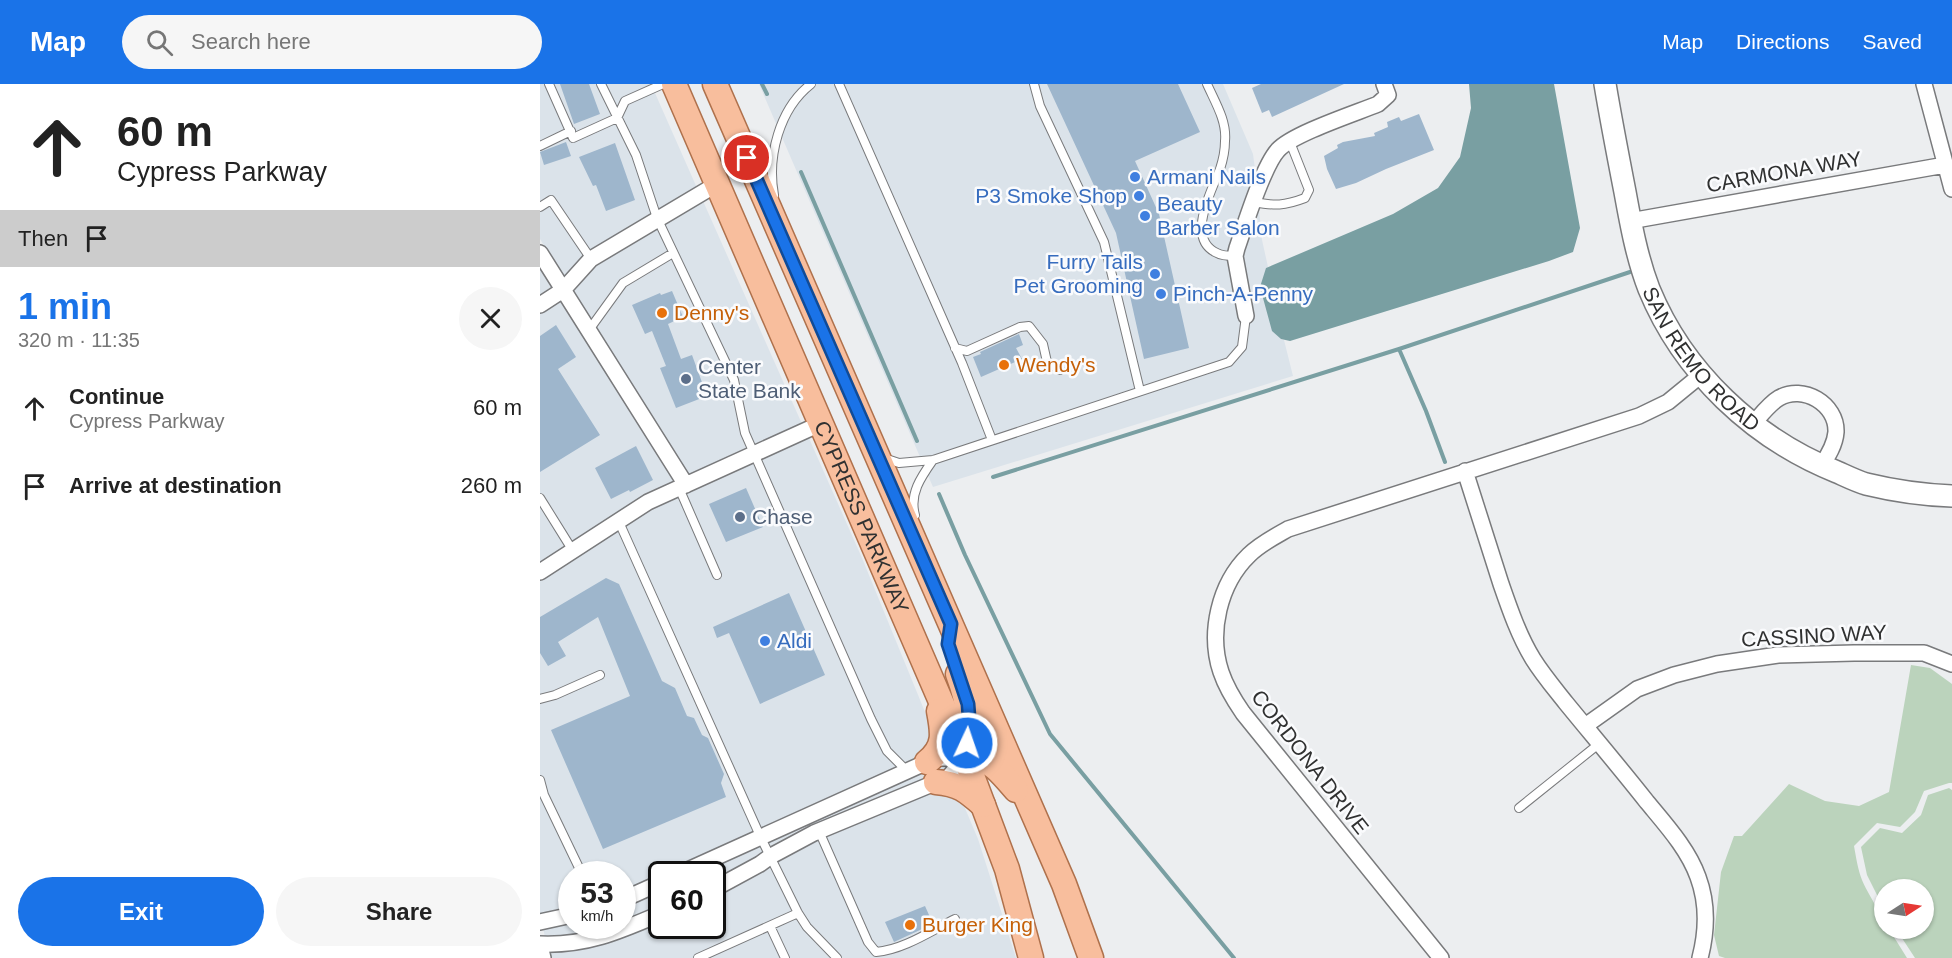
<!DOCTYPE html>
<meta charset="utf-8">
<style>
:root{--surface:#fff;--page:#f6f6f6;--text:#222;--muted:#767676;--accent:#1a73e8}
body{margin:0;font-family:Helvetica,sans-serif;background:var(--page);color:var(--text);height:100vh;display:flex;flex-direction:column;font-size:22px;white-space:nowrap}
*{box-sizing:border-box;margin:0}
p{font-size:20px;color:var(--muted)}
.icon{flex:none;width:33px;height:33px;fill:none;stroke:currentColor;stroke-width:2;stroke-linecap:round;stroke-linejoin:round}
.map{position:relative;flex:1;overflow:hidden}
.drawer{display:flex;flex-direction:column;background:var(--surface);width:540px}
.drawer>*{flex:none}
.guide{background:#fff;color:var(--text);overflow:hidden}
.needle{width:39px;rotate:78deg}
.tools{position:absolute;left:1334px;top:795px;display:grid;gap:12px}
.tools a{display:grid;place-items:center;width:60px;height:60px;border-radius:50%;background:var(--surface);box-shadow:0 2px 4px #0004;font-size:30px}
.speed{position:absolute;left:18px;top:777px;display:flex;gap:12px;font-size:30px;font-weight:700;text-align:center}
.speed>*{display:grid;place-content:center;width:78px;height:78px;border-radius:50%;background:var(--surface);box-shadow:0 2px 4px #0004;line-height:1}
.speed small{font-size:15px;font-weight:400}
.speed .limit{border:3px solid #111;border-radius:9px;background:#fff;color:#111}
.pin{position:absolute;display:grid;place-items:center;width:51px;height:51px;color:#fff;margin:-26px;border:3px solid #fff;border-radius:50%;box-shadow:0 2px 6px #0007}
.me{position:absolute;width:66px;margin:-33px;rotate:3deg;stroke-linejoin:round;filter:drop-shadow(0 0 4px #0008)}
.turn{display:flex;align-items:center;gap:21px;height:126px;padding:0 18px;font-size:27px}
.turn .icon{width:78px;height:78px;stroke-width:2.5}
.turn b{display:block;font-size:42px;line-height:51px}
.then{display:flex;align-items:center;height:57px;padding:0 18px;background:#0003;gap:12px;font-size:22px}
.round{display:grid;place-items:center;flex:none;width:63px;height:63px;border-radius:32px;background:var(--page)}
.headline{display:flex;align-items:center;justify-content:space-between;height:102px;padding:0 18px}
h1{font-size:36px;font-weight:600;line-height:45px;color:var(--accent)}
.cta{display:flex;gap:12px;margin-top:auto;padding:12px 18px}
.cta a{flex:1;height:69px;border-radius:36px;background:var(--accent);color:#fff;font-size:24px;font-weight:600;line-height:69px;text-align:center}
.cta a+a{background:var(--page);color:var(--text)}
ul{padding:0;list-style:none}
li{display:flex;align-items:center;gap:18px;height:78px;padding:0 18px}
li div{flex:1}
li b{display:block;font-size:22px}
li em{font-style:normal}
header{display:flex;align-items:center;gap:36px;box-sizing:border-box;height:84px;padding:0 30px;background:var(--accent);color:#fff}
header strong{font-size:28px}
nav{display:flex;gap:33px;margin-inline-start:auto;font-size:21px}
.search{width:420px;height:54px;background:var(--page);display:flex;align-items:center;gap:15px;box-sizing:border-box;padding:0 21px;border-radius:33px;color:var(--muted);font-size:22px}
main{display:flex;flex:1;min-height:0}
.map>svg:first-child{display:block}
.built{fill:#dbe3ea}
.green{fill:#bbd3bc}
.water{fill:#799fa2}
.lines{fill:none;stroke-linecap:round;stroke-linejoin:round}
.stream{stroke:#799fa2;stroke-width:4}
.building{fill:#9eb6cc}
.lane-casing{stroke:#797a7c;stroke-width:10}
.street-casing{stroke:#797a7c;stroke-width:18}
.secondary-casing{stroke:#797a7c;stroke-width:24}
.primary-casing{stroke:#af714c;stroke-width:27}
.lane{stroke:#fff;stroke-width:8}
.street{stroke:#fff;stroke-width:15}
.secondary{stroke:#fff;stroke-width:21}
.primary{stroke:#f8be9d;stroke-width:24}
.route-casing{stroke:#114b97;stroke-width:15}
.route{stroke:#1a73e8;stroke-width:10}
.shop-dot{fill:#3f7fe0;stroke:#fafbfd;stroke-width:2}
.food-dot{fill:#e8710a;stroke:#fafbfd;stroke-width:2}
.service-dot{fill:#5c6f8a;stroke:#fafbfd;stroke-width:2}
.labels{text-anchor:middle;stroke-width:5;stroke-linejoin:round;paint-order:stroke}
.street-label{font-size:21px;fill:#303131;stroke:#fafbfd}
.shop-label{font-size:21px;fill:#366cbe;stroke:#fafbfd;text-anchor:start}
.food-label{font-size:21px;fill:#c56008;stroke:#fafbfd;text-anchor:start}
.service-label{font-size:21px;fill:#4e5e75;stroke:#fafbfd;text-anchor:start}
</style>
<header>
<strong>Map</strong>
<div class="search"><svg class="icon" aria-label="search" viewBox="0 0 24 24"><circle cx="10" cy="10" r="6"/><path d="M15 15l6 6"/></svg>Search here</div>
<nav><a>Map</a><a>Directions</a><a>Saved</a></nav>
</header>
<main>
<section class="drawer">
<div class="guide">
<div class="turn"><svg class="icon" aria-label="ahead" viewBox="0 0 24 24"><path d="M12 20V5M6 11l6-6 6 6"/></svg><div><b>60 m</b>Cypress Parkway</div></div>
<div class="then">Then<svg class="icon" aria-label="arrive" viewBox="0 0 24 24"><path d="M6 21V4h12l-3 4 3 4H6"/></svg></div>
</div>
<div class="headline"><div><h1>1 min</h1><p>320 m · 11:35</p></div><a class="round"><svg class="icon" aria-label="close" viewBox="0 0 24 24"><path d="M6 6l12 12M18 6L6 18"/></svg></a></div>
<ul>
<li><svg class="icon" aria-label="ahead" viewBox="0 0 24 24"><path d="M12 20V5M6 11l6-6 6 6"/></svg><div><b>Continue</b><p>Cypress Parkway</p></div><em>60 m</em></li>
<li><svg class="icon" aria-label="arrive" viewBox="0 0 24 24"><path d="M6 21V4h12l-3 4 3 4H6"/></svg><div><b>Arrive at destination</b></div><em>260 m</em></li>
</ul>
<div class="cta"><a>Exit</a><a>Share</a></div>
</section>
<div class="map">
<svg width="1412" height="874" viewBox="0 0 1412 874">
<rect width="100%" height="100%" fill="#eceef0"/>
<path class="built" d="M0,0H111L157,104L47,169L24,194L0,155Z
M219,0H683L713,70L716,93L690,162L688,172L700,240L714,237L703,172L719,125L722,156L728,183L726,184L741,255L744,256L753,292L393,403Z
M163,117L262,340L149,392L32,206L56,179Z
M0,183L13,204L0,213Z
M21,216L135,399L0,480V229Z
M268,352L322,474L394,650L384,672L83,808L82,790H32L31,824L0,831V496L112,424Z
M407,680L408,683L404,688L216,775L173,799L172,790H156L370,693L398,681Z
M396,705L419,710L438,755L476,874H10L9,867H26L76,856L121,836L122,842H172L173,814L224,785L235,777L277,755Z
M121,806V822L83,838V823Z
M31,838L32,842H75L24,854L5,853L3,844Z"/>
<path class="green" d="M1371,581L1390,584L1412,600V699H1409L1384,707L1375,728L1360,743L1337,739L1314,762C1316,773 1318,786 1322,796C1327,809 1344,832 1344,844L1349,845L1367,874H1185L1179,872L1174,851L1181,788L1194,752H1202L1249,700L1285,717L1319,722L1349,708Z
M1409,704L1412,706V874H1375L1356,845L1383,844V806H1344V825L1327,791L1321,763L1340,744L1362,749L1381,731L1388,711Z"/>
<path class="water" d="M929,0H1014L1040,144L1033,168L1009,177L750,257L741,255L732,247L720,203L726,184L853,130L898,104L920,73L931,24Z"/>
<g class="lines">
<path class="stream" d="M222,0L227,10
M261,88L377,357
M859,265L886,327L905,378
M453,393L859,265L1090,188
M399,410L425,471L510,650L694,874"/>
</g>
<path class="building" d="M20,0H49L60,30L34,40Z
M507,0H638L660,48L595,77L619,130L649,264L604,275L576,149Z
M721,0H804L732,33L729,26L722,29L712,4Z
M879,30L894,66L846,85L816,99L796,105L787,85L784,72L798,64L797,61L803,58L835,52L834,49L848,43L847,38L859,33L861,37Z
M26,58L31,72L4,81L0,68Z
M75,59L95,116L66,127L56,101L53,102L39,73Z
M132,207L143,233L128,240L141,275L152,271L167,312L136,324L120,284L126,282L112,247L105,250L92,221L120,209L121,211Z
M16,241L36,273L18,285L60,351L0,388V252Z
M479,250L483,261L476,264L482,275L441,293L433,273L441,270L440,268Z
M96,362L113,396L90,408L89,406L71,415L55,384Z
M206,404L223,443L186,458L169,420Z
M66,494L79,500L122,597L135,604L147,632L154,634L162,651L168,654L184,690L181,699L186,713L63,765L11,646L90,612L58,533L18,558L26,572L8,582L0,569V533Z
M249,509L285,591L220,620L189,549L177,554L173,543Z
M385,822L393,840L354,858L345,838Z"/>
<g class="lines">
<g class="lane-casing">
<path id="lane" d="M9,0L33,54L77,34L85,17L123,0
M61,0L96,71L117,134L194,296L205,349L331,635L347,667L367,687
M299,0L422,279L452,356
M494,0L500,22L564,158L600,307
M667,0C675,18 687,37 685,57C685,66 683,76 680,85C672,106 645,155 677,169C682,172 690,172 695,172
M0,62L31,47
M234,111C227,73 239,25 271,0
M714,118C735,122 744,122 765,114L769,106L750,58
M0,123L11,116L51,175
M49,246L83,199L133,169
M415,264L427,267L480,243L489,242L503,260L507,278L520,286
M344,374L359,379L393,376L689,278L702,263L706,232
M139,404L177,491
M0,414L33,467
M375,431C369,410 381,393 393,376
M79,438L221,754L258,829L267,843L297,874
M0,615L15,611L60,591
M0,696L4,711L42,790
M979,724L1060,659
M279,747L328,858L336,868C363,866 391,847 415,835
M230,842L245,874
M158,874L258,829"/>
</g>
<g class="street-casing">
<path id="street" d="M1384,0L1412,105
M1090,137L1405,81
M0,169L146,401
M0,221L23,206L51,175L177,100
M706,232L695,172L697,164C705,141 723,82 738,66C752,50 816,29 838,20L848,11L844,0
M1213,340C1221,331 1229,320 1239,314C1263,300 1297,320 1296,348C1295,361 1288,372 1281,382
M925,387C937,425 949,462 961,500C970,526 979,552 993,575C1003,591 1015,605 1026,619C1053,652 1081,685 1107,718C1126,741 1148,765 1158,793C1168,820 1167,847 1160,874
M0,488L108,418L282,339
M1045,642L1097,605L1134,591L1177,580L1238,571L1314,569H1384L1412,580
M139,790L396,674L425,673
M172,806L220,780L231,772L274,749L409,693L425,673
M82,816L122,798
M0,838L32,831
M0,860C47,862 80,847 122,829
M0,862L3,874
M901,874L703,629C694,616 686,603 681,588C668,549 679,500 709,471C720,460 734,453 748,445L1099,332L1128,318L1161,291"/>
</g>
<g class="secondary-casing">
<g id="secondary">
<path id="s1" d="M1065,0C1071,36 1078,72 1085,108C1091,141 1097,174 1109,205C1143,288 1214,355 1297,388C1306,392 1316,397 1326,400C1355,407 1383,411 1412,412"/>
</g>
</g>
<g class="primary-casing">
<g id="primary">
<path id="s2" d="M134,0L425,673L467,785L491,874"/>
<path d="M175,0L524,800L551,874"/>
<path d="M418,590C430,622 430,636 426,670"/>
<path d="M425,673C454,676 458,686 476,706"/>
<path d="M387,678C406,663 403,648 399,627"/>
<path d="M396,698C419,700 426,706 443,721"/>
</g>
</g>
<use href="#lane" class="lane"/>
<use href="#street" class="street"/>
<use href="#secondary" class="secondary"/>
<use href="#primary" class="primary"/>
</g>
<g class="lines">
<g class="route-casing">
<path id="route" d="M207,74L411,540L408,560L428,620L429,633L427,659"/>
</g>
<use href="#route" class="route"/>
</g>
<g class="shop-dot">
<circle cx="595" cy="93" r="6"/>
<circle cx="599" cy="112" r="6"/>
<circle cx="605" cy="132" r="6"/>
<circle cx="615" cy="190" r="6"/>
<circle cx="621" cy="210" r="6"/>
<circle cx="225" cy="557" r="6"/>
</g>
<g class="food-dot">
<circle cx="122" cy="229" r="6"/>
<circle cx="464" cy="281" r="6"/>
<circle cx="370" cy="841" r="6"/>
</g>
<g class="service-dot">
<circle cx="146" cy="295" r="6"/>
<circle cx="200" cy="433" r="6"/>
</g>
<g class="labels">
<g class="street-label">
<text transform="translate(1244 88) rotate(-10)" y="7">CARMONA WAY</text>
<text dy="7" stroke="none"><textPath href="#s1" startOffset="298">SAN REMO ROAD</textPath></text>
<text dy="7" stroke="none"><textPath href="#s2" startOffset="472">CYPRESS PARKWAY</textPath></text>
<text transform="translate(1274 552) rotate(-3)" y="7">CASSINO WAY</text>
<text transform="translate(770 678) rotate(52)" y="7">CORDONA DRIVE</text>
</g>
<g class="shop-label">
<text x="607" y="100">Armani Nails</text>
<text x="587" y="119" text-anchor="end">P3 Smoke Shop</text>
<text x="617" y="127">Beauty<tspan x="617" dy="24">Barber Salon</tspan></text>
<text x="603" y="185" text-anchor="end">Furry Tails<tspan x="603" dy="24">Pet Grooming</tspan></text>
<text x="633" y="217">Pinch-A-Penny</text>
<text x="237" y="564">Aldi</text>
</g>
<g class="food-label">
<text x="134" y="236">Denny's</text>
<text x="476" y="288">Wendy's</text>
<text x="382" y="848">Burger King</text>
</g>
<g class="service-label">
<text x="158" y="290">Center<tspan x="158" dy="24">State Bank</tspan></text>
<text x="212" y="440">Chase</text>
</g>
</g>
</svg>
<div class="tools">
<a><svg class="needle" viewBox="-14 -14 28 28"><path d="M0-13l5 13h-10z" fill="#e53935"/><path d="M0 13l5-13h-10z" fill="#767676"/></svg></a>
</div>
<div class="speed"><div>53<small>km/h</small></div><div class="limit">60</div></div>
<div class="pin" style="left:207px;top:74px;background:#d93025"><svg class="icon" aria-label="arrive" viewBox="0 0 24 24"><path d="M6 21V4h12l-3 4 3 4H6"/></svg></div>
<svg class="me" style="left:427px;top:659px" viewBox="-20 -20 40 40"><circle r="17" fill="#1a73e8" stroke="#fff" stroke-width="3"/><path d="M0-11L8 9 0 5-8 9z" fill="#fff"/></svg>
</div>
</main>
